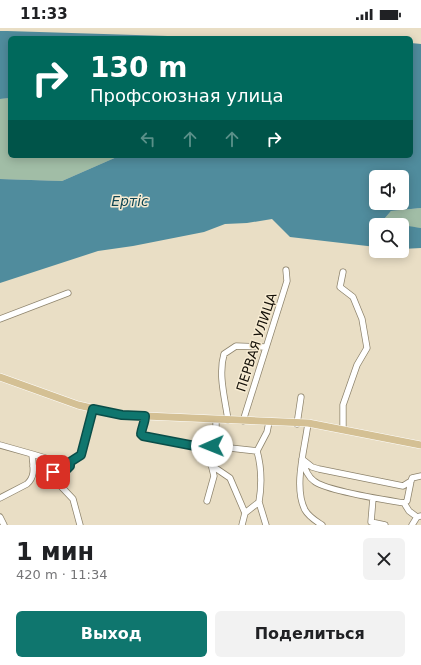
<!DOCTYPE html>
<html lang="ru">
<meta charset="utf-8">
<style>
:root{--surface:#fff;--page:#f2f2f2;--text:#202124;--muted:#757577;--accent:#0f766e}
body{margin:0;font-family:"DejaVu Sans",sans-serif;background:var(--page);color:var(--text);height:100vh;display:flex;flex-direction:column;font-size:15px;white-space:nowrap}
*{box-sizing:border-box;margin:0}
p{font-size:13px;color:var(--muted)}
.icon{flex:none;width:22px;height:22px;fill:none;stroke:currentColor;stroke-width:2;stroke-linecap:round;stroke-linejoin:round}
.map{position:relative;height:497px;overflow:hidden}
.drawer{display:flex;flex-direction:column;background:var(--surface);flex:1}
.drawer>*{flex:none}
.guide{position:absolute;left:8px;top:8px;width:405px;height:122px;border-radius:6px;box-shadow:0 2px 10px #0003;background:#00695c;color:#fff;overflow:hidden}
.buttons{position:absolute;left:369px;top:142px;display:grid;gap:8px}
.buttons a{display:grid;place-items:center;width:40px;height:40px;border-radius:6px;background:var(--surface);box-shadow:0 2px 10px #0003;font-size:20px}
.pin{position:absolute;display:grid;place-items:center;width:34px;height:34px;color:#fff;margin:-17px;border-radius:8px;box-shadow:0 2px 6px #0006}
.me{position:absolute;width:44px;margin:-22px;rotate:269deg;stroke-linejoin:round;filter:drop-shadow(0 0 3px #0008)}
.turn{display:flex;align-items:center;gap:14px;height:84px;padding:0 16px;font-size:18px}
.turn .icon{width:52px;height:52px;stroke-width:2.5}
.turn b{display:block;font-size:28px;line-height:34px}
.lanes{display:flex;align-items:center;height:38px;padding:0 16px;background:#0003;justify-content:center;gap:20px;direction:ltr}
.lanes .off{opacity:.35}
.round{display:grid;place-items:center;flex:none;width:42px;height:42px;border-radius:6px;background:var(--page)}
.summary{display:flex;align-items:center;justify-content:space-between;height:68px;padding:0 16px}
h1{font-size:24px;font-weight:600;line-height:30px}
.cta{display:flex;gap:8px;margin-top:auto;padding:8px 16px}
.cta a{flex:1;height:46px;border-radius:6px;background:var(--accent);color:#fff;font-size:16px;font-weight:600;line-height:46px;text-align:center}
.cta a+a{background:var(--page);color:var(--text)}
.status{display:flex;justify-content:space-between;align-items:center;height:28px;padding:0 20px;background:var(--surface);direction:ltr}
.status svg{height:11px;fill:currentColor}
.map>svg:first-child{display:block}
.green{fill:#a1bda6}
.water{fill:#508c9d;fill-rule:evenodd}
.lines{fill:none;stroke-linecap:round;stroke-linejoin:round}
.minor-casing{stroke:#8e846d;stroke-width:7}
.major-casing{stroke:#fff;stroke-width:8}
.minor{stroke:#fff;stroke-width:5.5}
.major{stroke:#d4c094;stroke-width:7}
.route-casing{stroke:#0a4d48;stroke-width:10}
.route{stroke:#0f766e;stroke-width:7}
.labels{text-anchor:middle;stroke-width:3;stroke-linejoin:round;paint-order:stroke}
.street-label{font-size:13px;fill:#120e06;stroke:#f7ebd2}
.water-label{font-size:14px;font-style:italic;fill:#104653;stroke:#f7ebd2}
</style>
<div class="status"><b>11:33</b><svg viewBox="0 0 49 12"><path d="M0 12V9h3v3zM5 12V6h3v6zM10 12V3h3v9zM15 12V0h3v12zM26 1h20v11H26zM47 4h2v5h-2z"/></svg></div>
<div class="map">
<svg width="421" height="497" viewBox="0 0 421 497">
<rect width="100%" height="100%" fill="#e9dec5"/>
<path class="green" d="M10,70V128H119L62,153L0,151V71Z
M421,180V200L394,197L386,194L385,190L391,183Z"/>
<path class="water" d="M0,3H7L232,10H10V70L0,71Z
M411,15L421,16V180L391,183L385,190L386,194L401,197H376V219L290,209L272,191L247,195L225,196L204,204L133,218L98,223L0,255V151L62,153L119,128H411ZM376,149H402V175H376Z
M402,197L421,200V220L402,221Z"/>
<g class="lines">
<g class="minor-casing">
<path id="minor" d="M0,291L68,265
M145,388C145,394 142,399 141,406L143,408L195,418H212L257,423
M228,392C225,370 218,347 224,326L236,318L265,319
M243,393L287,253L286,242
M308,395C305,420 293,459 305,482C309,489 316,493 322,497
M297,396L301,369
M343,401V377L357,337L367,320L362,291L353,269L340,259L343,244
M0,417L32,426C33,438 36,448 27,456L0,470
M32,426L62,435L70,434
M302,431C304,439 307,448 314,453C326,463 386,472 404,475
M302,431L312,439L319,441L403,458L411,453
M211,437L230,450L245,485
M33,438L46,446
M421,448L412,450L411,453L407,473L404,475L409,483L417,489L421,488
M373,470L371,494L385,497
M207,473L214,448L210,432L216,402V392
M259,474L266,497
M0,489L4,497
M80,497L73,471L55,452L46,446L66,442L70,438V434L81,427L93,381
M242,497L245,485L259,474C262,456 262,441 257,423L267,404L269,394
M412,497L417,489"/>
</g>
<g class="major-casing">
<path id="major" d="M0,349L78,377L122,387L308,395L421,417"/>
</g>
<use href="#minor" class="minor"/>
<use href="#major" class="major"/>
</g>
<g class="lines">
<g class="route-casing">
<path id="route" d="M53,444L66,442L70,438V434L81,427L93,381L122,387L145,388C145,394 142,399 141,406L143,408L195,418H212"/>
</g>
<use href="#route" class="route"/>
</g>
<g class="labels">
<g class="street-label">
<text transform="translate(256 314) rotate(-72)" y="5">ПЕРВАЯ УЛИЦА</text>
</g>
<g class="water-label">
<text x="130" y="178">Ертіс</text>
</g>
</g>
</svg>
<div class="buttons">
<a><svg class="icon" aria-label="sound" viewBox="0 0 24 24"><path d="M4 9h4l5-4v14l-5-4H4zM17 9q2 3 0 6"/></svg></a>
<a><svg class="icon" aria-label="search" viewBox="0 0 24 24"><circle cx="10" cy="10" r="6"/><path d="M15 15l6 6"/></svg></a>
</div>
<div class="pin" style="left:53px;top:444px;background:#d93025"><svg class="icon" aria-label="arrive" viewBox="0 0 24 24"><path d="M6 21V4h12l-3 4 3 4H6"/></svg></div>
<svg class="me" style="left:212px;top:418px" viewBox="-20 -20 40 40"><circle r="19" fill="#fff"/><path d="M0-13L10 11 0 6-10 11z" fill="#0f766e"/></svg>
<div class="guide">
<div class="turn"><svg class="icon" aria-label="right" viewBox="0 0 24 24"><path d="M7 20v-9h11M14 6l5 5-5 5"/></svg><div><b>130 m</b>Профсоюзная улица</div></div>
<div class="lanes"><svg class="icon off" aria-label="left" viewBox="0 0 24 24"><path d="M17 20v-9H6M10 6l-5 5 5 5"/></svg><svg class="icon off" aria-label="ahead" viewBox="0 0 24 24"><path d="M12 20V5M6 11l6-6 6 6"/></svg><svg class="icon off" aria-label="ahead" viewBox="0 0 24 24"><path d="M12 20V5M6 11l6-6 6 6"/></svg><svg class="icon" aria-label="right" viewBox="0 0 24 24"><path d="M7 20v-9h11M14 6l5 5-5 5"/></svg></div>
</div>
</div>
<section class="drawer">
<div class="summary"><div><h1>1 мин</h1><p>420 m · 11:34</p></div><a class="round"><svg class="icon" aria-label="close" viewBox="0 0 24 24"><path d="M6 6l12 12M18 6L6 18"/></svg></a></div>
<div class="cta"><a>Выход</a><a>Поделиться</a></div>
</section>
